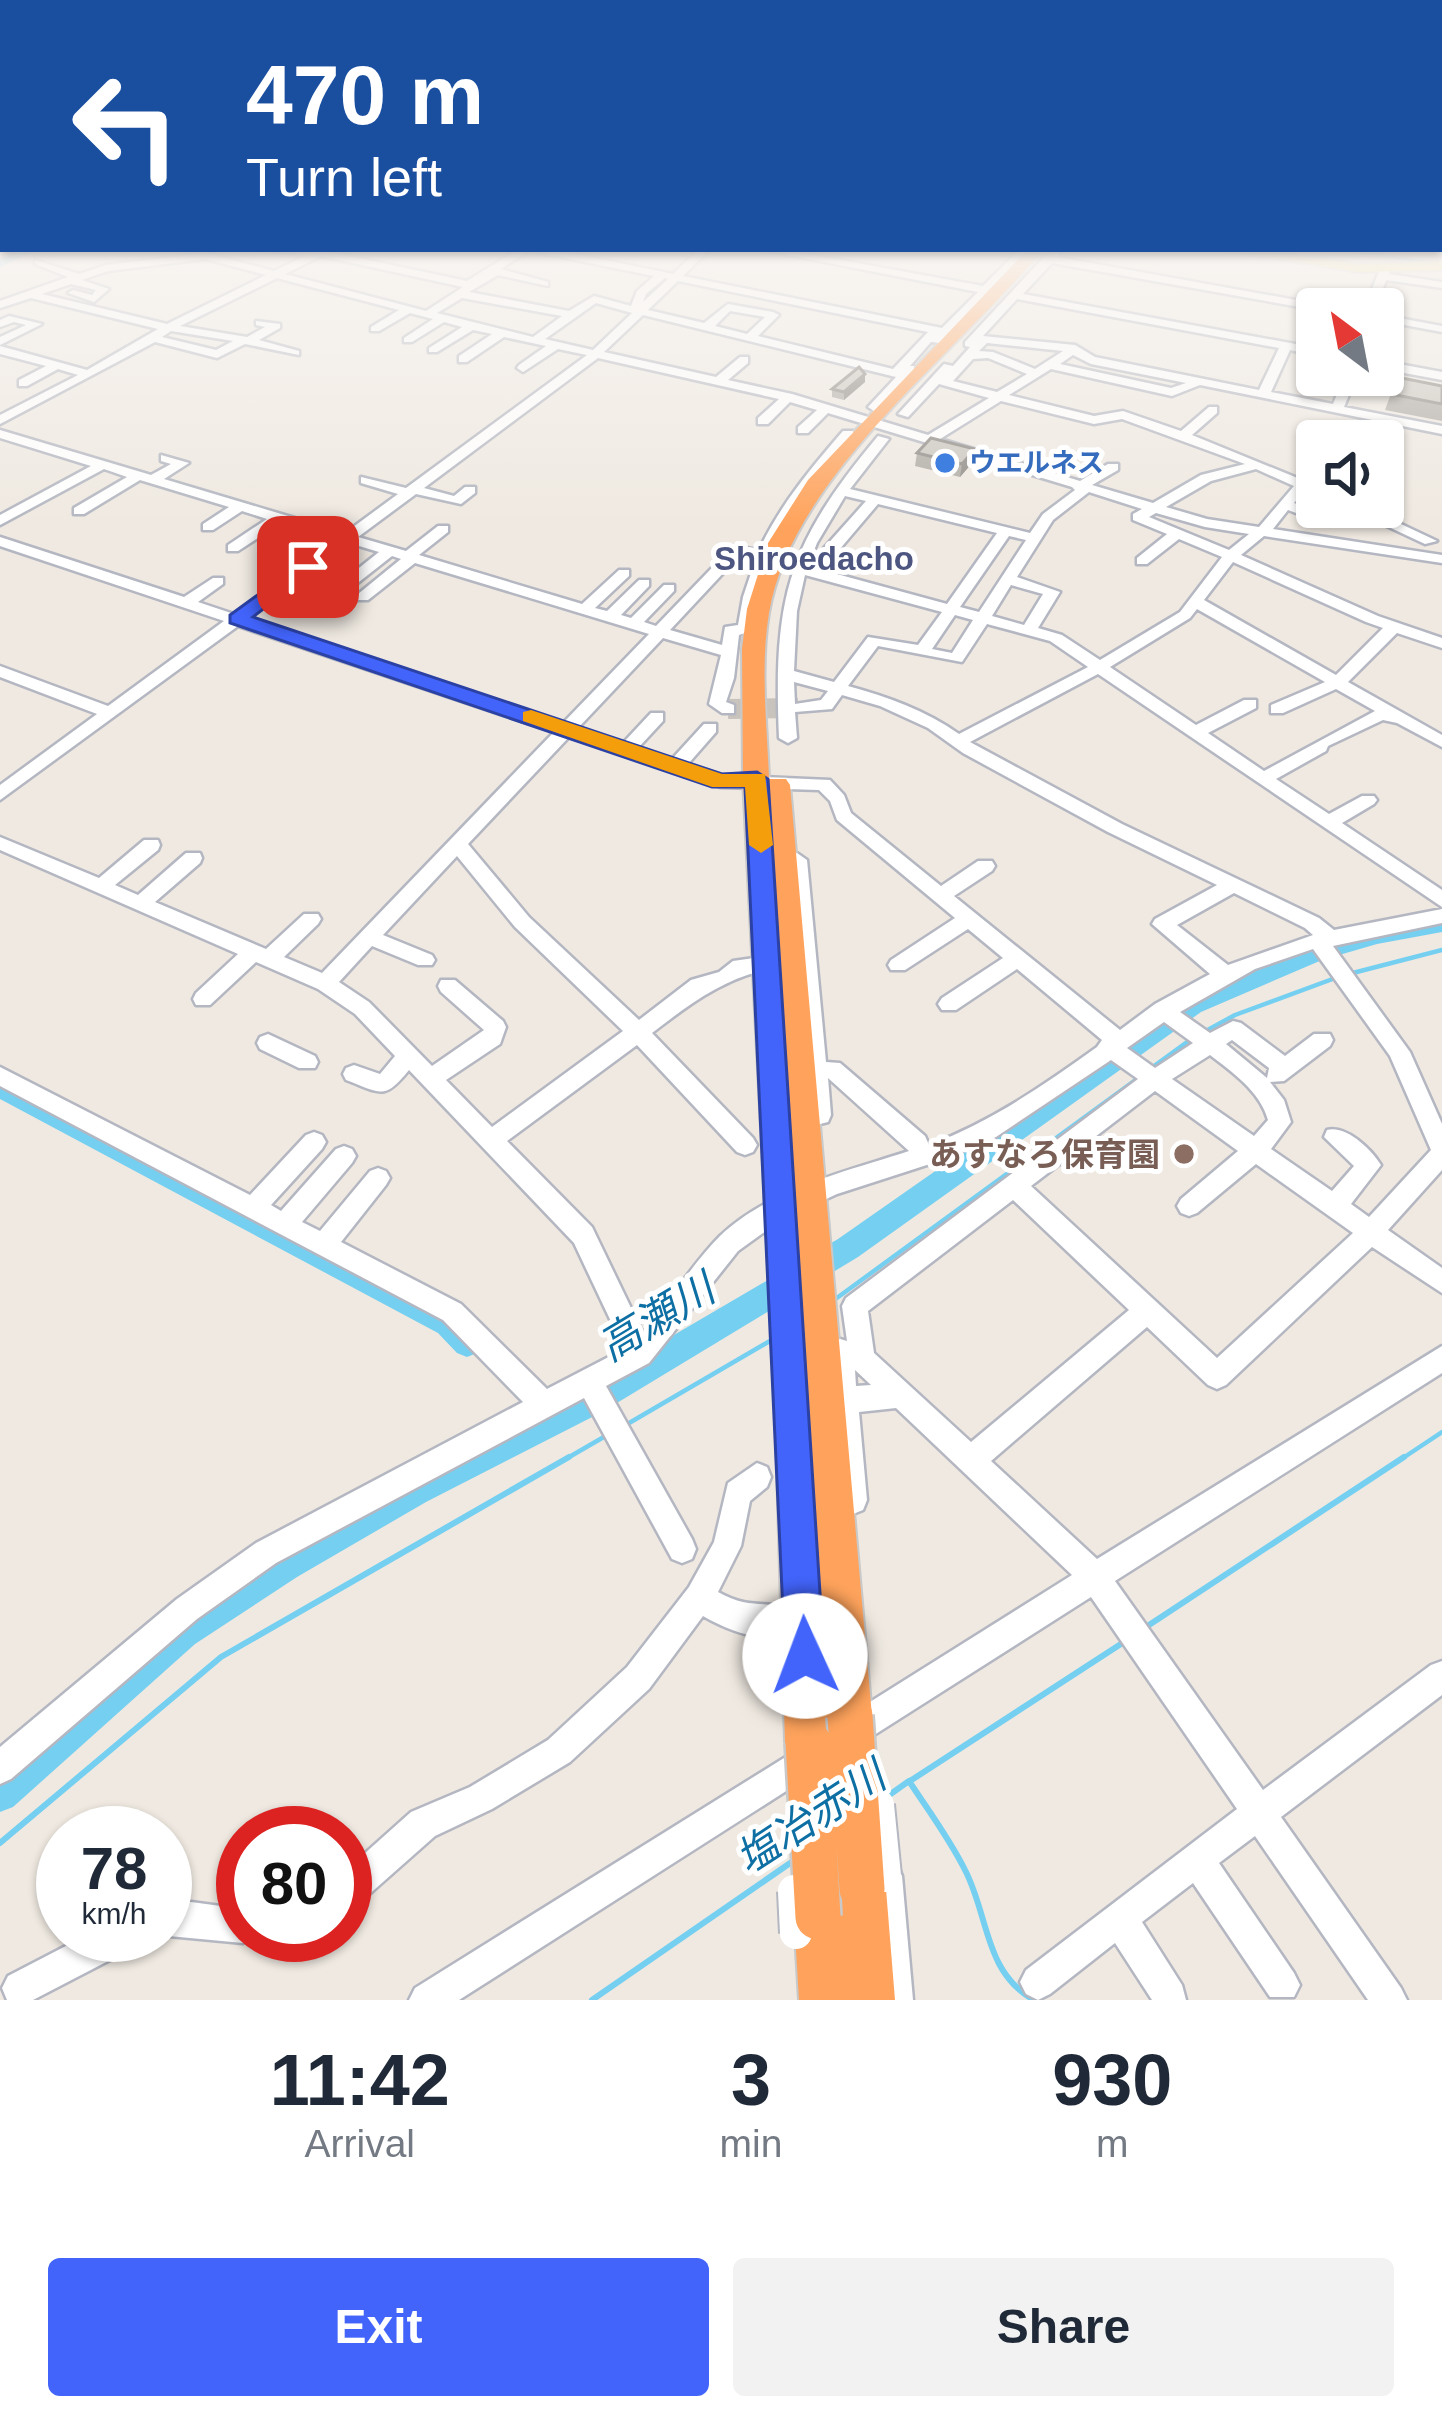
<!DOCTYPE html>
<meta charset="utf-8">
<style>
:root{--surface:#fff;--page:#f2f2f3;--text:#1f2937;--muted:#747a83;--accent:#4264fb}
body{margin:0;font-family:Helvetica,"Noto Sans JP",sans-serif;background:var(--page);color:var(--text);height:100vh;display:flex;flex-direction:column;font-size:45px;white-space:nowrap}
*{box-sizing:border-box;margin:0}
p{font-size:39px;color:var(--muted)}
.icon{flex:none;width:66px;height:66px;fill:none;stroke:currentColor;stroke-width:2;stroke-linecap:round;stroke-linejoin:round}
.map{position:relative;height:2000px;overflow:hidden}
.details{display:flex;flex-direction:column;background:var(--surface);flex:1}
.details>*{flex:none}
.top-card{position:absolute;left:0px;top:0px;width:1443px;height:252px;box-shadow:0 3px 9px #0004;background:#1a4fa0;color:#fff;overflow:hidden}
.needle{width:78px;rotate:328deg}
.controls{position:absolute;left:1296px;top:288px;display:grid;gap:24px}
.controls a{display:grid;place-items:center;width:108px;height:108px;border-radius:12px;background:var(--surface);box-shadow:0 3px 9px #0004;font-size:60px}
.speed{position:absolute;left:36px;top:1806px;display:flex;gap:24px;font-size:60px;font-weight:700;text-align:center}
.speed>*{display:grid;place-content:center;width:156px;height:156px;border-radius:50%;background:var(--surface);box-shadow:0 3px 9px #0004;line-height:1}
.speed small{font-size:30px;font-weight:400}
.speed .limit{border:18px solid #d22;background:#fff;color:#111}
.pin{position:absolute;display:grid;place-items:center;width:102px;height:102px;color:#fff;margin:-51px;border-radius:24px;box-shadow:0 6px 18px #0006}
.me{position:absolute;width:132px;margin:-66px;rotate:358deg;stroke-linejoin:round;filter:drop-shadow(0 0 9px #0008)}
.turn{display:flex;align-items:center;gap:42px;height:252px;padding:0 48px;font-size:54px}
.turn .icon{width:156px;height:156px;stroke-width:2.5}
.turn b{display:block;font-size:84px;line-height:102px}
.eta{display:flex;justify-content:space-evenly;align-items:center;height:204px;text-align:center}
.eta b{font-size:72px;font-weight:800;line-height:84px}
.button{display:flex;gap:24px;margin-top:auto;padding:24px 48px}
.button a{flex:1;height:138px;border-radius:12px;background:var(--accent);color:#fff;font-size:48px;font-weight:800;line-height:138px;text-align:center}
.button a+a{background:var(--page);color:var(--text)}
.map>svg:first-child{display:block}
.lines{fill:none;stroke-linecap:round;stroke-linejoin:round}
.stream-far2{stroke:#75cff0;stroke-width:3}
.stream-far1{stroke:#75cff0;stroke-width:4.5}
.stream{stroke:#75cff0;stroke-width:6}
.river{fill:#75cff0;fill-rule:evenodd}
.minor-tunnel{stroke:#c8c4bd;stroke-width:20;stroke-dasharray:20 9;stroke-linecap:butt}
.minor-casing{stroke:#b4b7c1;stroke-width:5}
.major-casing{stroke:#c9c9c9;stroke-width:4}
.highway-casing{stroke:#c9c9c9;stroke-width:4}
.minor{fill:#fff;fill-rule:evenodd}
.major{fill:#f2d163;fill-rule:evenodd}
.highway{fill:#ffa35c;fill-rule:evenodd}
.minor-bridge-casing{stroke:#b4b7c1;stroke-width:36;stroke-linecap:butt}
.highway-bridge-casing{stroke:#c9c9c9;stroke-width:50;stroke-linecap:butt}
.minor-bridge{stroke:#fff;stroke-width:32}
.highway-bridge{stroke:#ffa35c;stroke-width:45}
.wall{fill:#afaba4}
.shaded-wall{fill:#8e8b86}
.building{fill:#cbc7bf;stroke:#8e8b86;stroke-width:3}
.route{fill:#4264fb;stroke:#2b41a3;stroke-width:3}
.slow{fill:#f59e0b}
.shop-dot{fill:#3f7fe0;stroke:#fff;stroke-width:4.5}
.education-dot{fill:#8d6e63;stroke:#fff;stroke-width:4.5}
.labels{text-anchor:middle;stroke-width:10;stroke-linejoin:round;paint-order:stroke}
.far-shop-label{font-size:27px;font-weight:bold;fill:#366cbe;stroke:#fff;text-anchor:start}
.far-quarter-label{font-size:33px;font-weight:bold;fill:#4d5680;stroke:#fff}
.education-label{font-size:33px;font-weight:bold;fill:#785e54;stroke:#fff;text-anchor:end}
.near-water-label{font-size:42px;font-style:italic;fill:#0d6fa3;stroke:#fff}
</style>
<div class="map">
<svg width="1442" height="2000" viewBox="0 0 1442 2000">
<rect width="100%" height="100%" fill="#efe9e1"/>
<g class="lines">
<path class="stream-far2" d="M1343,249L1424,262"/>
<path class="stream-far1" d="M1349,974L1442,950
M1204,1032L1235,1015L1338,977
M1150,1069L1194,1037
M830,1303L1141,1076
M624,1426L775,1338
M564,1460L609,1434
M1400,1460L1442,1432"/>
<path class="stream" d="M1146,1627L1404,1457
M910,1781L1127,1640
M885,1798L909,1781C928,1810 949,1838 965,1870C989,1916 984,1972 1034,2000
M0,1843L221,1657L569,1457
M592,2000L796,1859"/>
<path class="river" d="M22,249H38L0,267V259Z
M1442,916V932L1377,944L1322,960L1201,1012L858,1257L602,1412L426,1502L297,1577L195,1644L13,1807L0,1812V1769L171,1620L273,1553L404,1480L580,1390L838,1239L1183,998L1305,948L1377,927Z
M0,1077L458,1313L482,1343L477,1353L467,1357L457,1353L438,1333L0,1099Z"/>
<path class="minor-tunnel" d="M728,709L798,708"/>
<g class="minor-casing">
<path id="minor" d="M0,246L3,249H7L0,252Z
M255,249H333L330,252L467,281L519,249H551L673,274L699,249H710L683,276L942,328L978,292L758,249H780L983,286L1020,249H1031L940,343L931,342L910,366H914V372L874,411L868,407L896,377L643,315L604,352L716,377L740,357H748V363L728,380L792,394L928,435L989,398L939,384L908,417L898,414L944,364L953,366L970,347L965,346V342L1044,257L1055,250L1060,253L1057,257L1335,307L1337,309L1317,310L1052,263L1023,294L1317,348V356L1290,350L1271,392L1333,404L1345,375H1357L1344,407L1442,426V434L1200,385L1172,396L1051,369L1009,395L1094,416L1123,411L1181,431L1209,407H1217V413L1192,435L1317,486V495L1305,491L1294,503L1321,513L1327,507H1342L1323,523L1288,510L1273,529L1442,555V563L1264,536L1241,555L1378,616L1442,638V648L1397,633L1348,682L1442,735V747L1397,723L1383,720L1328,746L1326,751L1276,779L1329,814L1362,796H1374L1377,800L1374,804L1342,823L1442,890V907L1098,674L970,742L1122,824L1319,918L1334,930L1442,909V923L1333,946L1410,1052L1442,1124V1170L1388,1230L1442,1268V1293L1372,1247L1226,1385L1217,1389L1208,1385L1147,1327L991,1461L1097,1559L1442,1346V1373L1115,1581L1263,1790L1431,1665L1442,1661V1695L1281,1817L1401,1988L1407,2000H1368L1255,1836L1219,1863L1294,1973L1300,1985L1294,1997H1270L1193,1883L1142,1922L1182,1985L1186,2000H1152L1115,1943L1050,1994L1038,2000L1026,1994L1020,1982L1026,1970L1237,1809L1091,1597L860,1744L849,1749L838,1744L833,1733L838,1722L1072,1575L896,1408L859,1412L867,1500L863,1510L853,1514L843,1510L839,1500L827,1351L831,1342L840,1339L847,1341L842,1306L846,1298L1138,1079L1111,1060L996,1137L936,1162L837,1194L781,1220L738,1251L649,1363L606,1386L692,1539L696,1549L692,1559L682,1563L672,1559L584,1398L276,1563L197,1619L11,1779L0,1784V1747L177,1599L256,1543L523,1402L443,1320L0,1086V1067L250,1195L306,1135L314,1132L322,1135L326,1142L322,1149L271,1205L281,1211L336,1149L344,1146L352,1149L356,1156L352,1163L302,1222L320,1231L370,1171L378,1168L386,1171L390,1178L386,1185L341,1242L461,1304L547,1389L624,1349L574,1243L409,1070C384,1101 381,1093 346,1080L343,1074L346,1068L354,1065L380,1074L395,1056L355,1014L318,989L256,962L210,1005H196L193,999L196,993L238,954L0,850V837L99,878L144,840H158L160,845L158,850L115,885L138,895L186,853H200L202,858L200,863L155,902L266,949L304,914H318L321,919L318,924L284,957L322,973L554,732L238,626L0,800V785L97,714L0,677V666L108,706L224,621L0,546V537L184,597L213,578H223V584L198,602L234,614L296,568L264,558V552L305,561L336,539L281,523L238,551H228V545L267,519L242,511L213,530H203V524L229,507L140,480L84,514H74V508L127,477L104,469L0,525V515L91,466L0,438V430L151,475L171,464L161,461V455L189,463L164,479L345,533L398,494L361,483V477L406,488L587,355L558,349L523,372L517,368L519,365L546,346L504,337L467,362H459V356L492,334L473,330L437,352H429V348L462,327L444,322L412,342H404V338L433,319L410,313L379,331H371V327L399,310L277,278L180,326L247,337L265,327L256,325V321L280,324V328L259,340L299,351V355L245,344L217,358L155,342L0,424V415L78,375L58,369L27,386H19V380L46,366L0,354V346L87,370L158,329L31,298L0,308V301L68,277L35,264V260L79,274L106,265L206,253L274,271L307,255ZM531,249L536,252L654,276L637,291L631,306L594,296L569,311L469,292L498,275L548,286V282L501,269ZM321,256L463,287L426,311L285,274ZM206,259L266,275L167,324L42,294L71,284L96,290L92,295L73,290L68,293L94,302L109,289L82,280L108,271ZM665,278L668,279L643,302L646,294ZM678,281L928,332L893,369L758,336L779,315L773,312L728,304L704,323L648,310ZM462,298L562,316L533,337L437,313ZM1017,299L1279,348L1259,390L1095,357L1075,345L983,336ZM596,303L632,313L593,350L545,339ZM730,311L765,317L747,334L715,326ZM171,331L233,341L216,350L162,337ZM987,343L1063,351L1035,369L993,352L979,351ZM1073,355L1091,364L1186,383L1171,388L1060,364ZM598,358L779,399L758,418V424H768L790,402L817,410L798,427V433H808L828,413L1072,487L1075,490L1043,514L1030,533L850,489L889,439L878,436C788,544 773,595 779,738L788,743L797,738L795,712L832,709L842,695L880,706L928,728L963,753L1108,832L1217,885L1155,919L1152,924L1210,974L1155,1004L1120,1030L954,896L992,871L995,866L992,861H978L941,886L851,813L844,795L830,780L721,775L688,764L716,732V724H704L672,759L638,748L663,721V713H651L623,743L578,728L663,638L721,655L709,704L722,713H734V705L726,702L734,678L739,635L753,630C767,546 796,501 853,437V431H843C811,468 780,505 759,550L733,546L656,626L644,622L674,591V585H664L631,618L621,615L649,586V580H639L607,611L595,608L629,576V570H619L582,604L419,555L448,532V526H438L406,551L358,537L416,494L461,504L475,493V487H465L454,496L424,488ZM988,358L1027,374L997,392L953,381L973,359ZM1001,401L1094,424L1122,419L1245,464L1201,475L1153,503L1092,485L1118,470V464H1108L1080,481L940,439ZM1256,469L1294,486L1259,527L1207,519L1166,507L1211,481ZM1089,492L1142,509L1133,514V520L1167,534L1137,558V564H1147L1179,539L1222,557L1180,612L1100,660L1062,635L1038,628L1060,592L1017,577L1053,520ZM845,496L866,501L808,566L817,543ZM878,504L997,533L947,604L822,570ZM1156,513L1205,527L1249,534L1229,550L1149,517ZM1009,536L1026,540L979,612L960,607ZM349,543L379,552L335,587V593H345L392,556L401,559L358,594V600H368L415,563L649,634L563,723L248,618ZM741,554L756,558L743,597L738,625L725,627L722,645L670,630ZM1233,562L1366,622L1383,628L1336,675L1204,600ZM805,575L942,612L918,645L868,637L834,682L794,671L797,611ZM1011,585L1043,594L1024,625L992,616ZM1197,609L1325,682L1271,705V713H1283L1336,689L1375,711L1264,771L1208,733L1256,708V700H1244L1196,725L1110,667L1190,618ZM955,615L973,620L952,653L932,649ZM987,624L1050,641L1088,667L959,734C925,710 888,697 848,686L878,646L962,662ZM794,682L828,691L821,700L795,704ZM569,737L720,787L819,790L830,801L837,820L955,918L891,960L888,965L891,970H905L968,929L1003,958L942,998L938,1004L942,1010H956L1017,969L1102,1040L1097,1047C1044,1085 991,1122 929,1145L925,1136L840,1063L826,1062L807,860L797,853L790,855L787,860L809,1115L812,1122L820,1124L828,1122L831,1115L828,1078L909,1151C845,1172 771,1188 720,1236C691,1265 670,1302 643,1333L592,1227L507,1141L637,1045L737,1152L745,1155L753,1152L757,1145L753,1138L652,1033C687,1006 720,981 761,971L764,966L754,958L733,961L719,972L691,980L639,1020L529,917L468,844ZM457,856L515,927L623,1031L492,1127L446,1080L500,1044L506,1027L503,1021L455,980H441L438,986L441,992L484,1030L432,1066L369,1002L339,982L372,946L418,965H432L435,960L432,955L383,935ZM1234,893L1305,928L1313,935L1228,965L1177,925ZM1313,949L1390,1056L1431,1150L1369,1217L1351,1204L1381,1165C1371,1149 1346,1125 1327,1130L1324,1137L1354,1166L1332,1191L1271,1149L1291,1122L1284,1100L1270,1082L1284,1081L1330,1046L1333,1040L1330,1034H1314L1285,1056L1241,1023L1233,1021L1210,1033L1180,1012L1255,969ZM1164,1022L1193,1043L1155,1068L1127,1048ZM1232,1040L1269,1068L1267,1078L1226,1044ZM1210,1055C1232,1072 1260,1091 1268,1120L1254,1136L1172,1079ZM1155,1091L1238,1151L1181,1199L1177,1206L1181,1213L1189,1216L1197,1213L1256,1164L1353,1233L1217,1358L1031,1186ZM1013,1200L1129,1310L971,1442L874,1353L868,1311ZM855,1370L871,1385L856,1386Z
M1385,266L1390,269L1389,274L1442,282V288L1386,280L1376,309H1364L1380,269Z
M1383,315L1442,326V332L1383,321Z
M9,316L42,324L0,345V337L26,325L14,322L0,327V320Z
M1383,361L1442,372V380L1383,369Z
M1346,507H1365L1437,541L1425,544Z
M268,1034L315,1056L318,1062L315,1068H299L260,1049L257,1043L260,1037Z
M757,1463L767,1467L771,1477L767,1487L750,1501L741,1546L718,1592C751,1611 769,1599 797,1610L801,1621L797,1632C765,1645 731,1632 703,1616L649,1689L570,1762L492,1809L435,1836L357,1905L345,1910V1871L411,1812L470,1787L548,1740L627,1667L689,1587L714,1542L728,1483Z
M808,1743L819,1748L824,1759L819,1770L459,2000H409L415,1988Z
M885,1859L897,1864L902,1876L913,2000H877L868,1876L873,1864Z
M191,1902L243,1909V1935H256L255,1938L243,1943L158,1935H165V1904Z
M87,1935H140L135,1947L33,2000H7L2,1988L8,1976Z"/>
</g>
<g class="major-casing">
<path id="major" d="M1220,249H1251L1358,264L1442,262V270L1358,272Z"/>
</g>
<g class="highway-casing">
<path id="highway" d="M1028,249H1043C956,355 792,475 769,613C760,667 767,724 769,779H786L790,785L872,1716L866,1732L850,1738L834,1732L829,1720L831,1742L824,1758L808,1765L792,1758L785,1742L775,1400L743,779L742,649L747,609L768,543L808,480Z
M862,1865L879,1872L886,1889L895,2000H799L794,1917L801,1900L818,1893L835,1900L839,1909L838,1889L845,1872Z"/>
</g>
<use href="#minor" class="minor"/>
<use href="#major" class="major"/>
<use href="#highway" class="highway"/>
<g class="minor-bridge-casing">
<path id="minor-bridge" d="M878,1805L885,1876
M794,1891L796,1933"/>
</g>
<g class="highway-bridge-casing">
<path id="highway-bridge" d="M850,1716L862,1889
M808,1742L818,1917"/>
</g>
<use href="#minor-bridge" class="minor-bridge"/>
<use href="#highway-bridge" class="highway-bridge"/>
</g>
<path class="wall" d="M865,374V382L844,400L832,397V389Z
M1397,377L1442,386V421L1385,410Z
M917,453L973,462L960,477L915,466Z"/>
<path class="shaded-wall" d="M865,374V382L844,400V392Z
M975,449L973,462L960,477L962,464Z"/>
<path class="building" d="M859,367L865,374L844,392L832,389Z
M1397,377L1442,386V404L1391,394Z
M931,438L975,449L962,464L917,453Z"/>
<linearGradient id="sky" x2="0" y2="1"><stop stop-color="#7abfeb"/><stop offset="0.47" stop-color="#f8f5f2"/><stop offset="1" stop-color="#f8f5f2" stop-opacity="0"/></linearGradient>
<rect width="1442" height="526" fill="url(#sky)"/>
<path class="route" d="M302,563L318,567L253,617L722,774L757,772L768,779L824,1656L819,1670L805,1676L791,1670L785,1656L745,787H712L230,623V615Z"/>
<path class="slow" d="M531,710L722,774H765L773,845L761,853L749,845L745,787H712L523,721V712Z"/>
<circle class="shop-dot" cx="945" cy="463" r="12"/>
<circle class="education-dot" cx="1184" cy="1154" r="12"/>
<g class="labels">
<g class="far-shop-label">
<text x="969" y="472">ウエルネス</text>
</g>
<g class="far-quarter-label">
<text x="814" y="570">Shiroedacho</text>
</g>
<g class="education-label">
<text x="1160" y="1166">あすなろ保育園</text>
</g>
<g class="near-water-label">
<text transform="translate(656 1317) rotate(-31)" y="15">高瀬川</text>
<text transform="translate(810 1817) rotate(-33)" y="15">塩冶赤川</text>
</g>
</g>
</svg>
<div class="controls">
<a><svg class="needle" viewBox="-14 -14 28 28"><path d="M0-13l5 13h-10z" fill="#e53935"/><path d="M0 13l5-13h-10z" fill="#747a83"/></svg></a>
<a><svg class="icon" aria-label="sound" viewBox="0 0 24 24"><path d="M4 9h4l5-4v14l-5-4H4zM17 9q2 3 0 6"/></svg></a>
</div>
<div class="speed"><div>78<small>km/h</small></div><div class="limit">80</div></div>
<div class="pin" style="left:308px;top:567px;background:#d93025"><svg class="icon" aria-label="arrive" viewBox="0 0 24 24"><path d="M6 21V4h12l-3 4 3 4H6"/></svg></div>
<svg class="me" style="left:805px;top:1656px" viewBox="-20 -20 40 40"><circle r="19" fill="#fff"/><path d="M0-13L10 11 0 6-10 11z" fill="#4264fb"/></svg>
<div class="top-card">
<div class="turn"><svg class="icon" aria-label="left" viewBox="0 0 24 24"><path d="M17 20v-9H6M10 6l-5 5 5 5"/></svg><div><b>470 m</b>Turn left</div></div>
</div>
</div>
<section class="details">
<div class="eta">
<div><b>11:42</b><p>Arrival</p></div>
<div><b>3</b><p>min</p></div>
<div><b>930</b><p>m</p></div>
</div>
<div class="button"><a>Exit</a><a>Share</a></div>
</section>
